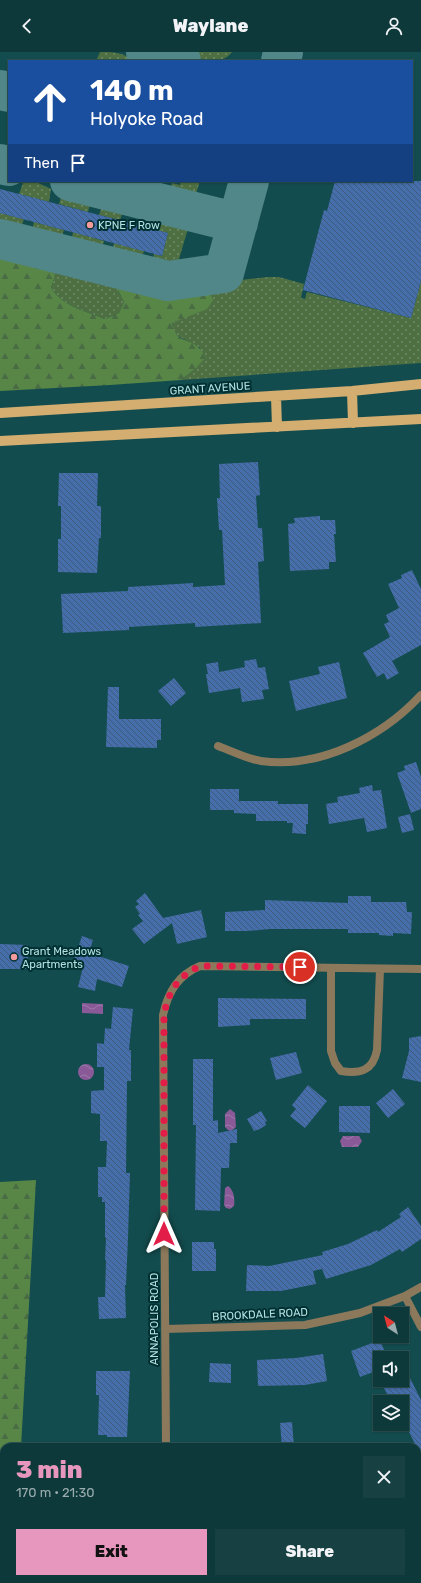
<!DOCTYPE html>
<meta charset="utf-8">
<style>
:root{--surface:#0e393a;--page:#174042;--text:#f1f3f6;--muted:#9bacaf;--line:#2e5354;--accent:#e797bd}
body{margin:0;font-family:Rubik,sans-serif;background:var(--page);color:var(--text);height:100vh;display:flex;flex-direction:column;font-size:15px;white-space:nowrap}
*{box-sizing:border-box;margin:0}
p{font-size:13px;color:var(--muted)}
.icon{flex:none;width:22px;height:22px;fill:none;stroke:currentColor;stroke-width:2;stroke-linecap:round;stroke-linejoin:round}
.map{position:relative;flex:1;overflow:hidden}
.details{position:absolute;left:0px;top:1391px;width:421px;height:140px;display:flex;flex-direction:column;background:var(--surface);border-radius:12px 12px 0 0;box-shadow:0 1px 3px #0004,0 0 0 1px var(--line)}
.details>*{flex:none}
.hud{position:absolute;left:8px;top:8px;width:405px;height:122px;border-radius:0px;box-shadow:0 1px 3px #0004,0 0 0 1px var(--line);background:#1a4fa0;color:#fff;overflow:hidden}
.needle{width:26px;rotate:324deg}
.controls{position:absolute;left:373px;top:1255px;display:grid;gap:8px}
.controls a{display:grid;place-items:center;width:36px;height:36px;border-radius:0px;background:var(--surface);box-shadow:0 1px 3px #0004,0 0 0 1px var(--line);font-size:20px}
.pin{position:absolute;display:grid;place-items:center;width:34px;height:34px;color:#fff;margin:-17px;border:2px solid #fff;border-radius:50%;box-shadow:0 1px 4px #0007}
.me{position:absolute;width:44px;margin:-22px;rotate:0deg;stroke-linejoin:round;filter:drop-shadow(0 0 3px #0008)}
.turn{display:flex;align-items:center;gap:14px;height:84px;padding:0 16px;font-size:18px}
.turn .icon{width:52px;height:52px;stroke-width:2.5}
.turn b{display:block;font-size:28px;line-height:34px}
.then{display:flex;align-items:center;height:38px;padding:0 16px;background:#0003;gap:8px;font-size:15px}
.round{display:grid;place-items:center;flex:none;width:42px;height:42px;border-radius:0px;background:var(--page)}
.head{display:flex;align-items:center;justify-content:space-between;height:68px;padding:0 16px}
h1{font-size:24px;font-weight:800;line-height:30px;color:var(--accent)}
.primary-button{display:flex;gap:8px;margin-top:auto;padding:8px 16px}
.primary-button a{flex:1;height:46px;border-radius:0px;background:var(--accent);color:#111;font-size:16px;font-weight:800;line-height:46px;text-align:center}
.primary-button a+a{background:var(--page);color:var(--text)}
header{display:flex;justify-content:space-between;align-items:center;height:52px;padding:0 16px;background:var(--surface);font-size:18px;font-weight:800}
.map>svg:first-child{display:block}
.grass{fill:url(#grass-dots)}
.forest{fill:url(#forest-firs)}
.water{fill:url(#water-waves)}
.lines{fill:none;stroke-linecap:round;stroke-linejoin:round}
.taxiway{stroke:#528789;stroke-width:40}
.building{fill:url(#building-back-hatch)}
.minor{stroke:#8c795c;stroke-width:8}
.primary{stroke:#d4ad70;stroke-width:10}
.route{stroke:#e11d48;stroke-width:7;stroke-dasharray:0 12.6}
.poi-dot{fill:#f59b9d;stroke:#013032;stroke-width:1.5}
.labels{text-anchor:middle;stroke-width:4;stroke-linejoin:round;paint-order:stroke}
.poi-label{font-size:11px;fill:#b4e2e3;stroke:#013032;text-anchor:start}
.street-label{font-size:11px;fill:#b4e2e3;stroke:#013032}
</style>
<header><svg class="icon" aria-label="back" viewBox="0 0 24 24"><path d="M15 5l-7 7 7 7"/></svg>Waylane<svg class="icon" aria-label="person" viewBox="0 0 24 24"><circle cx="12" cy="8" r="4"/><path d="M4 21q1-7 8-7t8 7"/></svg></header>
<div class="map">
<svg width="421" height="1531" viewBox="0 0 421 1531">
<defs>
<pattern id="grass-dots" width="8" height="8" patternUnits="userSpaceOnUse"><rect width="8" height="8" fill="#4e6f42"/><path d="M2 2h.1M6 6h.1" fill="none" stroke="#6d8a66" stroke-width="1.8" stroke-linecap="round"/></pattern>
<pattern id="forest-firs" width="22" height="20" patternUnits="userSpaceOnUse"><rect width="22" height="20" fill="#578646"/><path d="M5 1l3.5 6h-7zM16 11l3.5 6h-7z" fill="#4a6c45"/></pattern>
<pattern id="water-waves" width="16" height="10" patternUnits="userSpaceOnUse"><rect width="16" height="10" fill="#895a97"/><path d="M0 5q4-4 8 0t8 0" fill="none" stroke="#9c79aa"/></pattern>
<pattern id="building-back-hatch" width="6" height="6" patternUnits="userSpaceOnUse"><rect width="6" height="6" fill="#456eaa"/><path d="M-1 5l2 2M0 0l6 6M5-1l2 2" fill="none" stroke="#3e5b7c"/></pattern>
</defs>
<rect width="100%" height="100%" fill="#134c4e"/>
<path class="grass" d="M100,0C109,0 122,0 129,6V9H96Z
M190,0H232C223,13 200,10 190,0Z
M26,129H34L51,137L49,150L19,142L23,131Z
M181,129H200L193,151C189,153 185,151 181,150C169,147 169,141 172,131L180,133Z
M70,139C77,141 86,142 91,148L88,160L59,152L62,142Z
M107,149L125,153L120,168L99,163L102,154Z
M0,161L24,167L20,179L13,182L0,178Z
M155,161L185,168L189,173L177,214L174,217L157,219L152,215L154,202L162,204L168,181L147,176L149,167Z
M34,170L64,178L61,187L55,191L34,186L31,181Z
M73,180L104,189C103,192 102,198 99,200C91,206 74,199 71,192Z
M114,191L144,199L140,209L137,212L134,213L115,207L112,202Z
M42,208L128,229L119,233L118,238L124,250L119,261L105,267C87,260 60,253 51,235L55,225L51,214Z
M268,225H279L304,232L301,246L305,247L307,240L411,266L421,229V311L181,328L195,317L200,296L178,284L174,280L172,271L183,266L210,240L205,232Z"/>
<path class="forest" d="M0,196L42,208L51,214L55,225L51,235C60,253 87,260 105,267L119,261L124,250L118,238L119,233L128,229L166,235L205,232L213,248L207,257L172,271C176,292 189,285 200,297C202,299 204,303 206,305L195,317L181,328L110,333L0,339Z
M36,1128L21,1395H4V1527H47L49,1531H0V1130Z"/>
<path class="water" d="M82,951L103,952V962L82,961Z
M78 1020a8 8 0 1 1 16 0a8 8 0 1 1-16 0Z
M230,1057L235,1061L236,1075L231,1079L228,1078L225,1075V1062Z
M343,1084H359L362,1089L358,1095H342L340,1089Z
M228,1134C234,1138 235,1147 234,1154L230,1157L226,1156L224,1153L225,1136Z"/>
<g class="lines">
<path class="taxiway" d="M146,0L181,9
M281,9L283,0
M0,38L9,40
M0,112L9,114
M70,129L238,171
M0,187L168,229L224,221L249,129"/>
</g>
<path class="building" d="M335,129H421V229L411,266L303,238L324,158L327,159Z
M0,137L168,181L162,204L0,161Z
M258,410L260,443L256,444L258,476H262L264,509L258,510L261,571L195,575V571L129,575V578L63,581L61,542L128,539V535L193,531V535L225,533L222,478H219L217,446H220L219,412Z
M59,421H98L97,454H101V486H99L97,521L58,520V487H61V454H58Z
M320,464V468H335L336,482H334L336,510H329V517L290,519L288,472L295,471L294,466Z
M412,518L421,537V593L392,609L399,621L387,628L384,621L377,625L363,601L390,585L384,572L389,570L386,563L399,556L388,532L402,526L401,523Z
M256,607L258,616L265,615L269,637L262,638L264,647L242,650L240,636L209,641L206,622H208L206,612L218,610L219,620L245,615L244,609Z
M339,610L347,646L296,659L289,629L320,622L318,615Z
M174,626L186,641L171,654L158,639Z
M108,635H119V667H161V688H157V696L106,695Z
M416,710L421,725V757L411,761L397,721L405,718L404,714Z
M372,733L373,739L381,738L387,776L367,780L364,766L329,772L326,752L338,750L337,745L360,741L359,736Z
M210,737H239V749H278V752H308V772H306V782L292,781L293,771H287V769H256V762L234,761V758H210Z
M410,762L414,778L402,781L398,765Z
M145,841L163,866L201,858L207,885L177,892L172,871L144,892L132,877L143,869L138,863L140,862L135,855L139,852L136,849Z
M348,844H371V850H406L407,860H412L411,882L393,881V884L379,883V881H348V877H270L247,879H225V860L265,858V848L348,851Z
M82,884L93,888L89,901L129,914L122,935L97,927L95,939L78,935L83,915L73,911Z
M0,892L28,893V917H0Z
M218,946L306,947V967H250V973L218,975Z
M113,955L133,957L129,998H131V1029H127L126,1121H130L128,1186L126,1233H125L126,1266L99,1267L98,1245H105L106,1208H105L106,1186H105V1150H102V1145H98V1115H106L107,1089H100V1062L91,1061V1039L104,1038V1015H97V991L104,992L105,976L111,977Z
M421,984V1030L402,1026L409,999V986Z
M296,1000L302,1021L276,1028L270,1006Z
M193,1007H213V1069L218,1068V1081L237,1077V1091H230L229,1116H221L220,1159L195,1158L196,1073H193Z
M308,1033L327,1049L305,1076L290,1064L296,1057L292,1053Z
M393,1037L405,1052L388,1066L376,1051Z
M339,1054H370V1081L339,1080Z
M261,1059L267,1069L265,1070L266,1073L260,1077L254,1079L247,1067Z
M408,1155L421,1174V1187L402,1200L400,1197L371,1213L326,1227L322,1217L313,1219L316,1232L281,1239H246L247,1213L269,1214L323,1203L322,1200L348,1192L377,1178L378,1180L401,1165L399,1162Z
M192,1190H214V1197H216V1219H192Z
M380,1288L385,1300L388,1299L391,1306H380V1327L376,1319L360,1325L351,1299Z
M323,1302L327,1329L305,1333L258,1334L257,1308L296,1306Z
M210,1311L231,1312V1331L209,1330Z
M96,1319H130L127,1385H107V1383H98L99,1343H96Z
M407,1320L421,1348V1404L402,1366V1350H391L380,1328H402V1323Z
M292,1370L294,1395H282L280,1371Z"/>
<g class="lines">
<path class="minor" d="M218,694C232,699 247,707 261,709C320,717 382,685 421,643
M331,916V999L335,1011L341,1019C360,1022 373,1019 377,998L380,917
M405,1244L421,1275
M165,1277L305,1273L360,1261L405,1244L421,1235
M166,1395L163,963C168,940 178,923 200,914L421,917
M177,1527L178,1531
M360,1527L362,1531"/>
<path class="primary" d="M352,339L353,371
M276,344L277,375
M0,361L352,339L421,332
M0,389L421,367"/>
</g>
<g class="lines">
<path class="route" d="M164,1182V963C168,940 178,924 200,914L300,915"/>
</g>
<g class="poi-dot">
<circle cx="90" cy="173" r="4"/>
<circle cx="14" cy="905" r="4"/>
</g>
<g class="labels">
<g class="poi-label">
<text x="98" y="177">KPNE F Row</text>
<text x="22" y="903">Grant Meadows<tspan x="22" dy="13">Apartments</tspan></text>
</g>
<g class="street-label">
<text transform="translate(210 336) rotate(-4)" y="4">GRANT AVENUE</text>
<text transform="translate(260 1262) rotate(-3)" y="4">BROOKDALE ROAD</text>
<text transform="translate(154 1267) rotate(-90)" y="4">ANNAPOLIS ROAD</text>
</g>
</g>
</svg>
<div class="controls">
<a><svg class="needle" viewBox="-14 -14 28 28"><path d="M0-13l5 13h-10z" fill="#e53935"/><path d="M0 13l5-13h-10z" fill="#9bacaf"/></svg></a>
<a><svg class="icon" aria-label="sound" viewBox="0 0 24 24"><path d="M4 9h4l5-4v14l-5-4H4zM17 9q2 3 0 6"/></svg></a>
<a><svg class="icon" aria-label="layers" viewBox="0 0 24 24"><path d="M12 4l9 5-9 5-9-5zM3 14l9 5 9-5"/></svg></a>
</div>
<div class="pin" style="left:300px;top:915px;background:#d93025"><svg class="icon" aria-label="arrive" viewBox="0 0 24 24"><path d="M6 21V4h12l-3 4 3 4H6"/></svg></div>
<svg class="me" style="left:164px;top:1182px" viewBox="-20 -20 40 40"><path d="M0-17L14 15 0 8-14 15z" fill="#e11d48" stroke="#fff" stroke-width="4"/></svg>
<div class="hud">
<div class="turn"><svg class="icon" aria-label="ahead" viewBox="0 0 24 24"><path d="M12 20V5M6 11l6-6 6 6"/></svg><div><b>140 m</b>Holyoke Road</div></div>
<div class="then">Then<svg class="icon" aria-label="arrive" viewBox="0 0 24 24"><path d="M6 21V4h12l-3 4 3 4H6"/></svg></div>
</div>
<section class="details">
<div class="head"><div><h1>3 min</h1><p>170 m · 21:30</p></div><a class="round"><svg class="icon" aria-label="close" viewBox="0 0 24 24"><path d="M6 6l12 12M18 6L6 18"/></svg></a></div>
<div class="primary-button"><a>Exit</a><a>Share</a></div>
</section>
</div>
